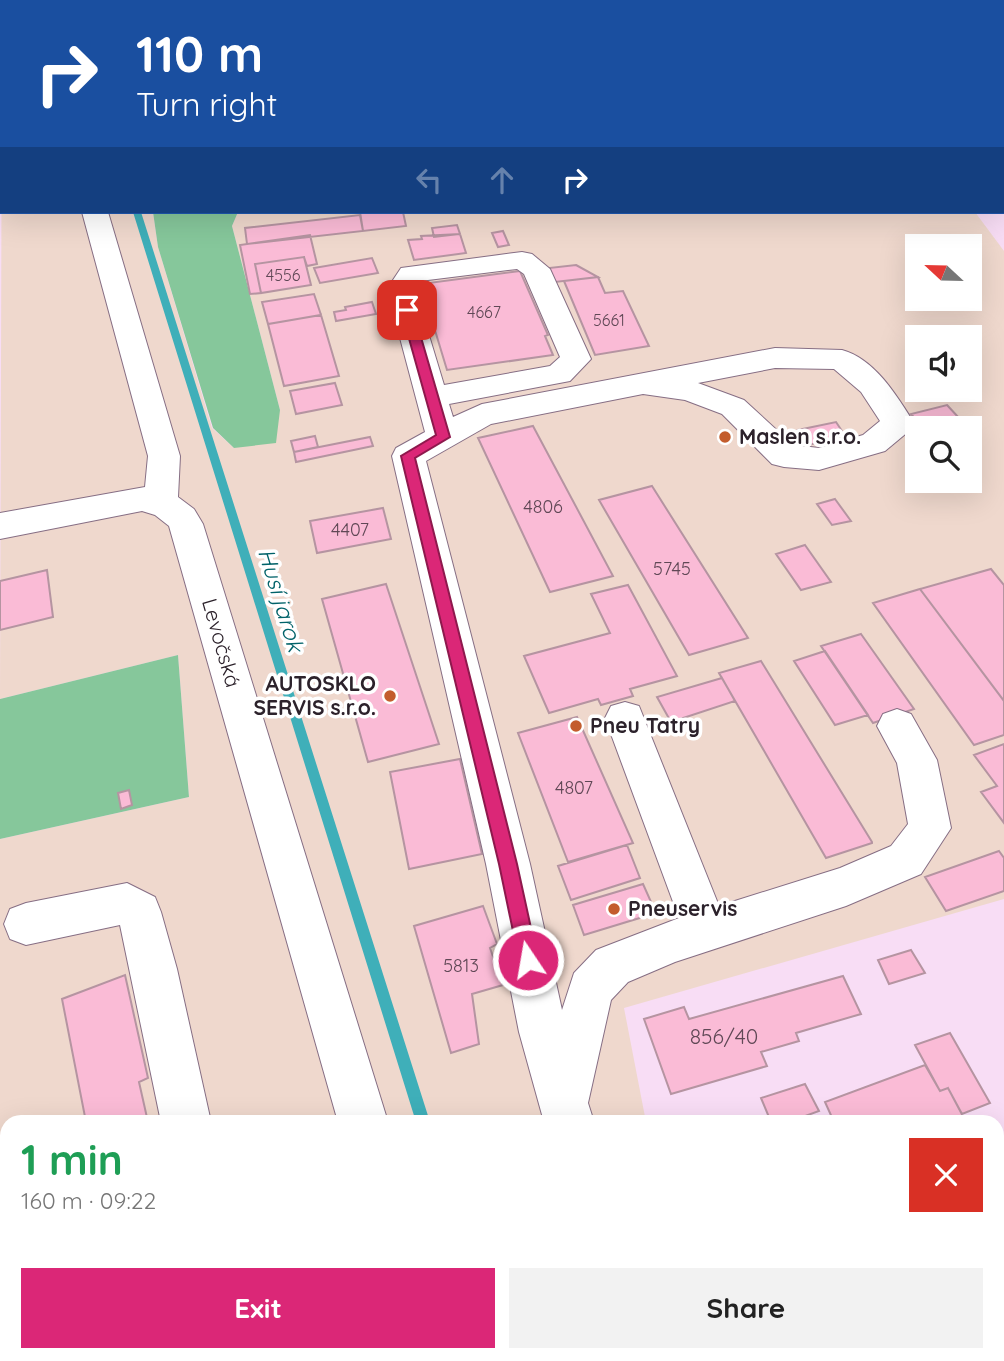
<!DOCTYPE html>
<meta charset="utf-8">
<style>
:root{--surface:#fff;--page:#f2f2f2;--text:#222;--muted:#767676;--accent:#db2777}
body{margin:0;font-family:Quicksand,sans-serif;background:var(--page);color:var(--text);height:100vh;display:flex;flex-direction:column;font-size:26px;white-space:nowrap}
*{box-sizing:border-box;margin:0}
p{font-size:23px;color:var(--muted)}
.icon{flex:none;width:38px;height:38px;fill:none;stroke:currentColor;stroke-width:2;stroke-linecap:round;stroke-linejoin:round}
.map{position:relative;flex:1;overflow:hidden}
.drawer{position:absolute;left:0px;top:1115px;width:1004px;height:247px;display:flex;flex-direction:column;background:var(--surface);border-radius:21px 21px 0 0;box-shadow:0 7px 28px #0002}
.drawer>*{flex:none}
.banner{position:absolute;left:0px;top:0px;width:1004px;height:214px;box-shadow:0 7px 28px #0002;background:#1a4fa0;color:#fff;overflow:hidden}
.needle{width:46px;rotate:292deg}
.fabs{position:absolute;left:905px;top:234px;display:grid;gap:14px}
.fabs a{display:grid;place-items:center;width:77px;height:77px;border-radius:0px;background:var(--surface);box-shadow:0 7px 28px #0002;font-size:35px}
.pin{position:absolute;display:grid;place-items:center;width:60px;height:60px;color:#fff;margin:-30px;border-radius:14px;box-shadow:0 4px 10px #0006}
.me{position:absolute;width:77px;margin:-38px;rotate:348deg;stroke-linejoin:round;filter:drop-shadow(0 0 5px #0008)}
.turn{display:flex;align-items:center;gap:24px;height:147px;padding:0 21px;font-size:32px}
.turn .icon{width:91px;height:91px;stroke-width:2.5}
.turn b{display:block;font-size:49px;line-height:60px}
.lanes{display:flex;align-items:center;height:66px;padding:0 21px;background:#0003;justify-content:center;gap:35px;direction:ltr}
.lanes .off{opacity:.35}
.round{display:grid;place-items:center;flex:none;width:74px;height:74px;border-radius:0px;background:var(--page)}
.overview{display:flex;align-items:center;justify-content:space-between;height:119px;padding:0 21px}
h1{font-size:42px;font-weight:800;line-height:52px;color:#1e9e55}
.button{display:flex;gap:14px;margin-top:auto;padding:14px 21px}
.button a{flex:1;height:80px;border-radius:0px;background:var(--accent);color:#fff;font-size:28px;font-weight:800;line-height:80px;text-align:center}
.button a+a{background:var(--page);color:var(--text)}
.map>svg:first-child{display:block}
.industrial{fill:#efd8cd;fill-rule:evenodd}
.green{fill:#86c79b}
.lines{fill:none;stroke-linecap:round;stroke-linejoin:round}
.stream{fill:#3fafb9;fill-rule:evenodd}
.building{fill:#fabbd6;stroke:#b594a1;stroke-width:2}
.minor-casing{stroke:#866e84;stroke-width:2}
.minor{fill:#fff;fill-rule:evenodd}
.route{fill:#db2777;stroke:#8e194d;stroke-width:2}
.poi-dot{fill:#c35d2d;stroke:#fff;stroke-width:2.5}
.labels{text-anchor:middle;stroke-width:7;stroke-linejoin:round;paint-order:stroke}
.far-number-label{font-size:16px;fill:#604856}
.number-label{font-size:18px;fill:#604856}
.poi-label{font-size:21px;font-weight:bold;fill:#2c222b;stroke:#fff;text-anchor:start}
.street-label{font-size:21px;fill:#2c222b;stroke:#fff}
.near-number-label{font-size:21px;fill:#604856}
.water-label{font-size:23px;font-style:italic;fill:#006269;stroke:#fff}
</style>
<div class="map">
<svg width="1004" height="1361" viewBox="0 0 1004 1361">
<rect width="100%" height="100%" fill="#f8ddf5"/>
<path class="industrial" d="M2,30V212H153L158,247L212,428L234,448L280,410L232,226L238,212H975L1004,251V899L624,1008L646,1122H7V1354H693L695,1361H0V839L189,797L178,655L0,699ZM917,247H970V299H917ZM917,338H970V390H917ZM917,429H970V481H917Z"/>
<path class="green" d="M153,212H238L232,226L280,410L276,443L234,448L213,428L158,247Z
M178,655L189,797L0,839V699Z"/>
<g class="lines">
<path class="stream" d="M133,212H141L430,1122H416Z
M501,1354H516L518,1361H502Z"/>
</g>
<path class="building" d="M319,0H433L434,2L311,1Z
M360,212H403L406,226L363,231Z
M360,215L363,231L247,244L245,228Z
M457,225L460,234L434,237L432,228Z
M503,231L509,245L498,247L492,233Z
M460,234L466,253L414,260L408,240L422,239L421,236Z
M310,235L317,264L307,266L304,257L255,264L261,293L250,294L240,245Z
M304,257L311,285L261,293L255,264Z
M372,258L378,273L320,283L314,268Z
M576,265L598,277L555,282L549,268Z
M520,271L548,335L545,336L553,355L447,370L421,284Z
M598,277L605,293L623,291L649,346L595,355L564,281Z
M314,294L321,315L268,324L262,302Z
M372,302L376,314L336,321L334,312L346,310L345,307Z
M321,315L339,376L284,386L268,324Z
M335,383L342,405L296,414L290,391Z
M947,405L959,418L922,427L911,414Z
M836,422L846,437L808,445L798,430Z
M533,426L613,576L550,592L478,438Z
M315,436L318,447L294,452L291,441Z
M370,437L373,446L296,462L294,452Z
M652,486L748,638L689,655L599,500Z
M835,499L851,521L832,525L817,504Z
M383,508L391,539L317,553L310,521Z
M805,545L831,582L801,590L776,554Z
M991,569L1004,585V701L920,589Z
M47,570L53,617L0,630V581Z
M386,584L439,744L368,762L322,599Z
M628,585L677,676L630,689L633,696L601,705L598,699L549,713L524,656L610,633L591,594Z
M920,589L1004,701V735L974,745L873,603Z
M861,634L914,709L873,723L821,646Z
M825,651L868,715L835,725L794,661Z
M761,661L872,842V843L826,858L719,673Z
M722,678L735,701L671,722L657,697Z
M577,717L633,843L568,862L518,733Z
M1004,744V823L981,792L997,786L974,755Z
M460,759L482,854L409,869L390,772Z
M129,790L132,805L121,809L118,793Z
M627,845L640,878L571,900L558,866Z
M999,851L1004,858V891L946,911L925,877Z
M643,884L656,913L584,935L573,905Z
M483,906L497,944L490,948L503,985L472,994L479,1044L451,1053L414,926Z
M911,950L925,973L889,984L878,960Z
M125,975L148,1078L139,1082L148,1122H86L62,999Z
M843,976L861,1014L796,1033L799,1041L761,1052L767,1066L671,1094L644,1019L684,1007L689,1019Z
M950,1033L990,1103L962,1114L948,1088L940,1091L915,1045Z
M925,1065L940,1091L948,1088L966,1122H834L825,1102Z
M805,1084L819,1111L789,1122H771L761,1098Z
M1004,1179V1272L998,1260V1182Z
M998,1260L1004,1272V1287L998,1290Z
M35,1354H178L164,1361H36Z"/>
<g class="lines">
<g class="minor-casing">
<path id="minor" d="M43,0H65L41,2Z
M436,0H458L459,2H437Z
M2,39V54L0,55V40Z
M82,212H108L180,456L178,497L194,509L203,524L388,1122H338L169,526L155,515L142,511L0,539V513L145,487L148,456Z
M522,252L532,254L550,269L591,359L570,381L449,404L453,417L482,404L775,348L842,350C875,359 897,396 914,423L909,431L885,451L819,470L784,467L772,464L722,414L685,400L643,394L491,424L426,461L530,864L562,1010L574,973L596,950L679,918L605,718L611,706L625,702L639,706L719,906L840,868L891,846L908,824L897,763L877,726L883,714L897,709L911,714L937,760L951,828L921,874L846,906L675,962L628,982L611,1000L588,1103L594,1122H544L519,1032L486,864L392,456L396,448L425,432L387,289L401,268ZM517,269L524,274L560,357L550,366L444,385L415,289L420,281ZM775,368L834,369L861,392L880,421L863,435L819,448L793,445L744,400L698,383Z
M127,883L155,897L161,912L177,969L211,1122H161L120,925L26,945L10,939L4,924L10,909L26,903Z
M208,1354H264L265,1361H209Z
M345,1354H401V1361H345Z
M609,1354H665L667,1361H611Z"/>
</g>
<use href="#minor" class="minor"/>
</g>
<path class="route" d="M407,306L413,310L450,437L415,458L517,864L538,960L535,966L528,969L521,966L519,960L499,864L401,456L436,435L401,310Z"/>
<g class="poi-dot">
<circle cx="725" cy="437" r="7"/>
<circle cx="390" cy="696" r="7"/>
<circle cx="576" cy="726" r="7"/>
<circle cx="614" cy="909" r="7"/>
</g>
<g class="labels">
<g class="far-number-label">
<text x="283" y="281">4556</text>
<text x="484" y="318">4667</text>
<text x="609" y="326">5661</text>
</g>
<g class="number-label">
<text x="543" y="513">4806</text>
<text x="350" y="536">4407</text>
<text x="672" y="575">5745</text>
<text x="574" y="794">4807</text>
<text x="461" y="972">5813</text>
</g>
<g class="poi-label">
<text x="739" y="444">Maslen s.r.o.</text>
<text x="376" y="691" text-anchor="end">AUTOSKLO<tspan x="376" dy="24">SERVIS s.r.o.</tspan></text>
<text x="590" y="733">Pneu Tatry</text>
<text x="628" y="916">Pneuservis</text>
</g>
<g class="street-label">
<text transform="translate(221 643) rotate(74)" y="7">Levočská</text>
</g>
<g class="near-number-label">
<text x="724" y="1044">856/40</text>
</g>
<g class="water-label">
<text transform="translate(281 600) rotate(73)" y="8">Husí jarok</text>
</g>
</g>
</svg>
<div class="fabs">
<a><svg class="needle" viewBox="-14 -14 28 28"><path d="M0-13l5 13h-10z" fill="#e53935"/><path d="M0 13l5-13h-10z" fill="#767676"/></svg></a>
<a><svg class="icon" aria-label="sound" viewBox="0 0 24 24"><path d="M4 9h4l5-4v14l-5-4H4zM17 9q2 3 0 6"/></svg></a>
<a><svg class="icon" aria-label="search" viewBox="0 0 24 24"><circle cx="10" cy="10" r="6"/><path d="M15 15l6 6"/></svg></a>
</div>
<div class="pin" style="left:407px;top:310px;background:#d93025"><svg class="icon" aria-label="arrive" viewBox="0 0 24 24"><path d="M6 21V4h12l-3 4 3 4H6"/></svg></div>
<svg class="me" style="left:528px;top:960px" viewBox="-20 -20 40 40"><circle r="17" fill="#db2777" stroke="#fff" stroke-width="3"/><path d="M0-11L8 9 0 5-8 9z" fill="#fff"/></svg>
<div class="banner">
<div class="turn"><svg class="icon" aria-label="right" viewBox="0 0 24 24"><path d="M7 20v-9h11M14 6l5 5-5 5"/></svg><div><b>110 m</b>Turn right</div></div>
<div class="lanes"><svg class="icon off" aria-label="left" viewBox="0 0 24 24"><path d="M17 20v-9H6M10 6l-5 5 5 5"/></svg><svg class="icon off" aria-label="ahead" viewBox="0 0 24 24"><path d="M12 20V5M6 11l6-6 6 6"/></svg><svg class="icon" aria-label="right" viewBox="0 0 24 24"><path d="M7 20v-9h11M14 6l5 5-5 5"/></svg></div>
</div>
<section class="drawer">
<div class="overview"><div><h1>1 min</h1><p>160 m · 09:22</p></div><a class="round" style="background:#d93025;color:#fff"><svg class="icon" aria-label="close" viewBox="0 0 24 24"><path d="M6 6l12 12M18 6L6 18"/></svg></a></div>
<div class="button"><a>Exit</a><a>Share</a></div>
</section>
</div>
